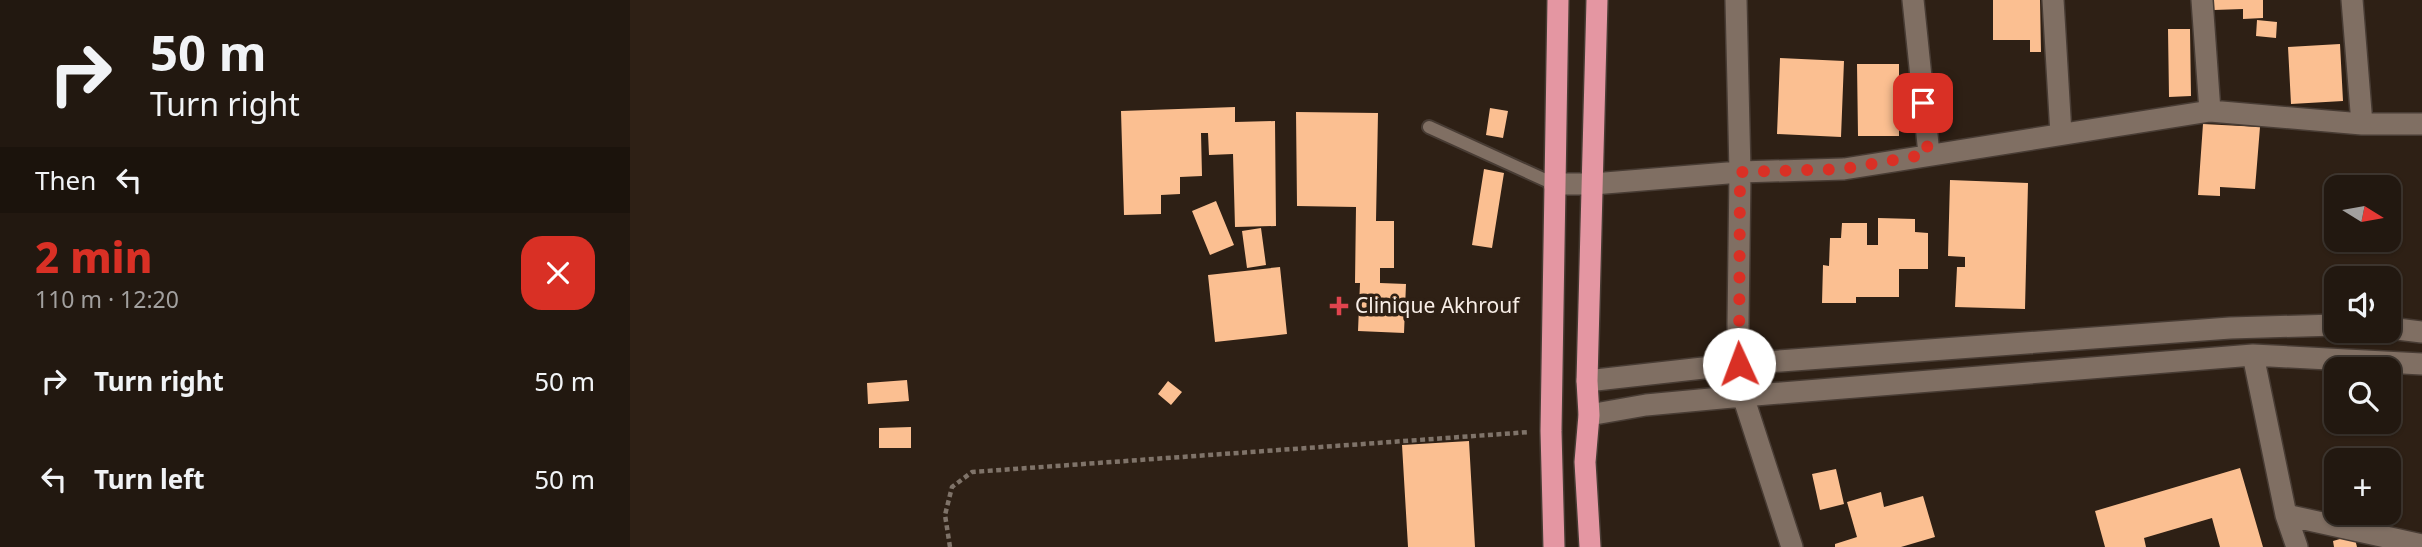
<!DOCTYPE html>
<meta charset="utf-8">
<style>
:root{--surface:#221810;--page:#2a2119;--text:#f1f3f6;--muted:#a2a09f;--line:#3f3730;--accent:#d93025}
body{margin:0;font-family:"Noto Sans",sans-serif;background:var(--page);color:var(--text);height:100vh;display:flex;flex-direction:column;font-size:26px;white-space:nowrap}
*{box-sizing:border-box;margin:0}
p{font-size:23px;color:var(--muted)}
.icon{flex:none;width:38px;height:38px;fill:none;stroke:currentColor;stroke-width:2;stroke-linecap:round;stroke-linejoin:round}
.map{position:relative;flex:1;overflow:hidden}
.sheet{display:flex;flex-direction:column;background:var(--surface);width:630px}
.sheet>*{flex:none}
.top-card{background:#221810;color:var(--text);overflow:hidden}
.needle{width:46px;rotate:101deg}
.buttons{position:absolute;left:1694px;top:175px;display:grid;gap:14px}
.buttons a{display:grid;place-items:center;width:77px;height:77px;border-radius:14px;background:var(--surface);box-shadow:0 2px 5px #0004,0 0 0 2px var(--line);font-size:35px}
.pin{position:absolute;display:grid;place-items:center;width:60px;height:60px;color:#fff;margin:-30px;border-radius:14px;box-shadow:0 4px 10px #0006}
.me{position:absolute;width:77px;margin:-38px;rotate:358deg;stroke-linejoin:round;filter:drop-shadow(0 0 5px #0008)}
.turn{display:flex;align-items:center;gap:24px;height:147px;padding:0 35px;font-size:32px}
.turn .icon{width:91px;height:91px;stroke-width:2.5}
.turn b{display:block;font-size:49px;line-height:60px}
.then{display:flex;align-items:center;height:66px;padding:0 35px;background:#0003;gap:14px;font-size:26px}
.round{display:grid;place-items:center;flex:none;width:74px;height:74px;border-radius:21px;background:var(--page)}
.head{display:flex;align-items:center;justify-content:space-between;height:119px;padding:0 35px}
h1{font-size:42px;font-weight:800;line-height:52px;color:var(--accent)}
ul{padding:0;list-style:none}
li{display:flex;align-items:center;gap:21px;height:98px;padding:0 35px}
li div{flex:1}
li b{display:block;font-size:26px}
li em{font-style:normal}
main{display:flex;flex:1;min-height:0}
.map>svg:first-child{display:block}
.building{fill:#fbbf91}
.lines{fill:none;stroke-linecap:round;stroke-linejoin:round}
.lane-casing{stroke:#483c34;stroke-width:16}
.street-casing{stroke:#483c34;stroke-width:24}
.highway-casing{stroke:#483c34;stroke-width:24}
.path{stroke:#7f7369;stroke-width:4.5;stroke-dasharray:5 3.5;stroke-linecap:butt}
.lane{stroke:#806f63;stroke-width:12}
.street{stroke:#806f63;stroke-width:21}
.highway{stroke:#e496a2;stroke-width:21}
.route{stroke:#d93025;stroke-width:12;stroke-dasharray:0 21.6}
.health-dot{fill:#e0444e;stroke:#2e2015;stroke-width:2.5}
.labels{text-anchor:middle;stroke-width:7;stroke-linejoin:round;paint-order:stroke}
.poi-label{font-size:21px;fill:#f8eee7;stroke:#2e2015;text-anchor:start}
</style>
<main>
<section class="sheet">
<div class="top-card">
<div class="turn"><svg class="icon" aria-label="right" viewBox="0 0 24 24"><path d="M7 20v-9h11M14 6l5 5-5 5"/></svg><div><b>50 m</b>Turn right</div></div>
<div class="then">Then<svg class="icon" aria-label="left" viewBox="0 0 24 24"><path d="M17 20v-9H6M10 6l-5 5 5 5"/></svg></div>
</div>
<div class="head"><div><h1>2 min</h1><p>110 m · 12:20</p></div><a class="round" style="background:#d93025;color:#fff"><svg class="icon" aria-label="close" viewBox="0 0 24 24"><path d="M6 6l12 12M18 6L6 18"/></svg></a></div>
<ul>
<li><svg class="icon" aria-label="right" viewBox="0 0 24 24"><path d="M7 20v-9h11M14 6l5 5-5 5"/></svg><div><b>Turn right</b></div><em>50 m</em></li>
<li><svg class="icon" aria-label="left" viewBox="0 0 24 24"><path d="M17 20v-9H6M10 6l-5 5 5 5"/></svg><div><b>Turn left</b></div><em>50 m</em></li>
</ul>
</section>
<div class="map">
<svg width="1792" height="547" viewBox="0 0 1792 547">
<rect width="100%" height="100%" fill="#2e2015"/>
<path class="building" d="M1363,0H1410L1411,52H1400V40H1363Z
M1584,0H1633V18L1613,19V9L1584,10Z
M1627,20L1647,22L1646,38L1626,36Z
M1538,29H1560L1561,96L1539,97Z
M1710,44L1713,101L1661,104L1658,47Z
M1150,58L1214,61L1211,137L1147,134Z
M1227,64H1269V136H1228Z
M605,107V122L645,121L646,226L605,227L603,154L579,155L578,133H571L572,176L550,177V194L531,195V214L494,215L491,111Z
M860,108L878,111L873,138L856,135Z
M666,112L748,113L746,221H764V268H750V283L776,284L774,333L728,331L730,283H725L726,207L667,206Z
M1573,124L1630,127L1625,189L1590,187V196L1568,195Z
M854,169L874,173L862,248L842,245Z
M1320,180L1398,183L1395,309L1325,307L1327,267H1335V257L1318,256Z
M586,201L604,245L580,255L562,211Z
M1248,218L1285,219V232L1298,233V269H1269V297H1226V303H1192L1193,265L1199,266L1200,238H1211L1212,223H1237V245H1248Z
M631,228L636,265L617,268L612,231Z
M650,267L657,334L585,342L578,275Z
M277,380L279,401L238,404L237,383Z
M538,381L552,392L541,405L528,394Z
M281,427V448H249V428Z
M839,441L845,547H778L772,445Z
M1610,468L1633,547H1590L1582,518L1514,538L1516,547H1475L1465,511Z
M1206,469L1214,504L1190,510L1182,474Z
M1251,492L1254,507L1293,496L1305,537L1271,547H1205V544L1227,537L1217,502Z
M1724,535L1727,547H1704L1703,541Z"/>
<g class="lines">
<g class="lane-casing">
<path id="lane" d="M799,127L924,184"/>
</g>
<g class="street-casing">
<path id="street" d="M1106,0L1110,172L1108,325L1109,364L1113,396L1162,547
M1283,0L1299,154
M1423,0L1431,134
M1572,0L1580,111
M1722,0L1732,124
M924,184H963L1110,172L1214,169L1580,111L1732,124H1792
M1759,328L1792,332
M1623,355L1656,515L1667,547
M957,381L1109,364L1600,328L1706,325
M959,415L1016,405L1113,396L1623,355L1792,364
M1656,515L1792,545"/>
</g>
<g class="highway-casing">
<path id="highway" d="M924,547L921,431L928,0
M960,547L955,462L959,415L957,381L967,0"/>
</g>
<path class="path" d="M320,547L315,515L322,487L342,472L900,432"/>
<use href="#lane" class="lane"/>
<use href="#street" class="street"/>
<use href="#highway" class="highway"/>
</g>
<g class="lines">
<path class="route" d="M1109,364L1110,172L1213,169L1298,154L1293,103"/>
</g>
<path class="health-dot" d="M705.5 295.5h7v7h7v7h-7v7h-7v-7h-7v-7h7z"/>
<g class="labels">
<g class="poi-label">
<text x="725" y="313">Clinique Akhrouf</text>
</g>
</g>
</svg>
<div class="buttons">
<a><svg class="needle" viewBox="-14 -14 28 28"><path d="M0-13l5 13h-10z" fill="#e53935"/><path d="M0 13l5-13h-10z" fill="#a2a09f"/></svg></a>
<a><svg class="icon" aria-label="sound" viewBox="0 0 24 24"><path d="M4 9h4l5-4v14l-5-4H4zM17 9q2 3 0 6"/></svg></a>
<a><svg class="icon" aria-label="search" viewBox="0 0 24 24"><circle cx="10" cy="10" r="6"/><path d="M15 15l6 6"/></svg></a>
<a>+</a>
</div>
<div class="pin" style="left:1293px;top:103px;background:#d93025"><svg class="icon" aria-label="arrive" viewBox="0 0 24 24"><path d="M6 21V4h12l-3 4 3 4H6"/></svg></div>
<svg class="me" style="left:1109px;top:364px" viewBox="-20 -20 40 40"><circle r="19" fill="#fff"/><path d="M0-13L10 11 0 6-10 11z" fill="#d93025"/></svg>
</div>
</main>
